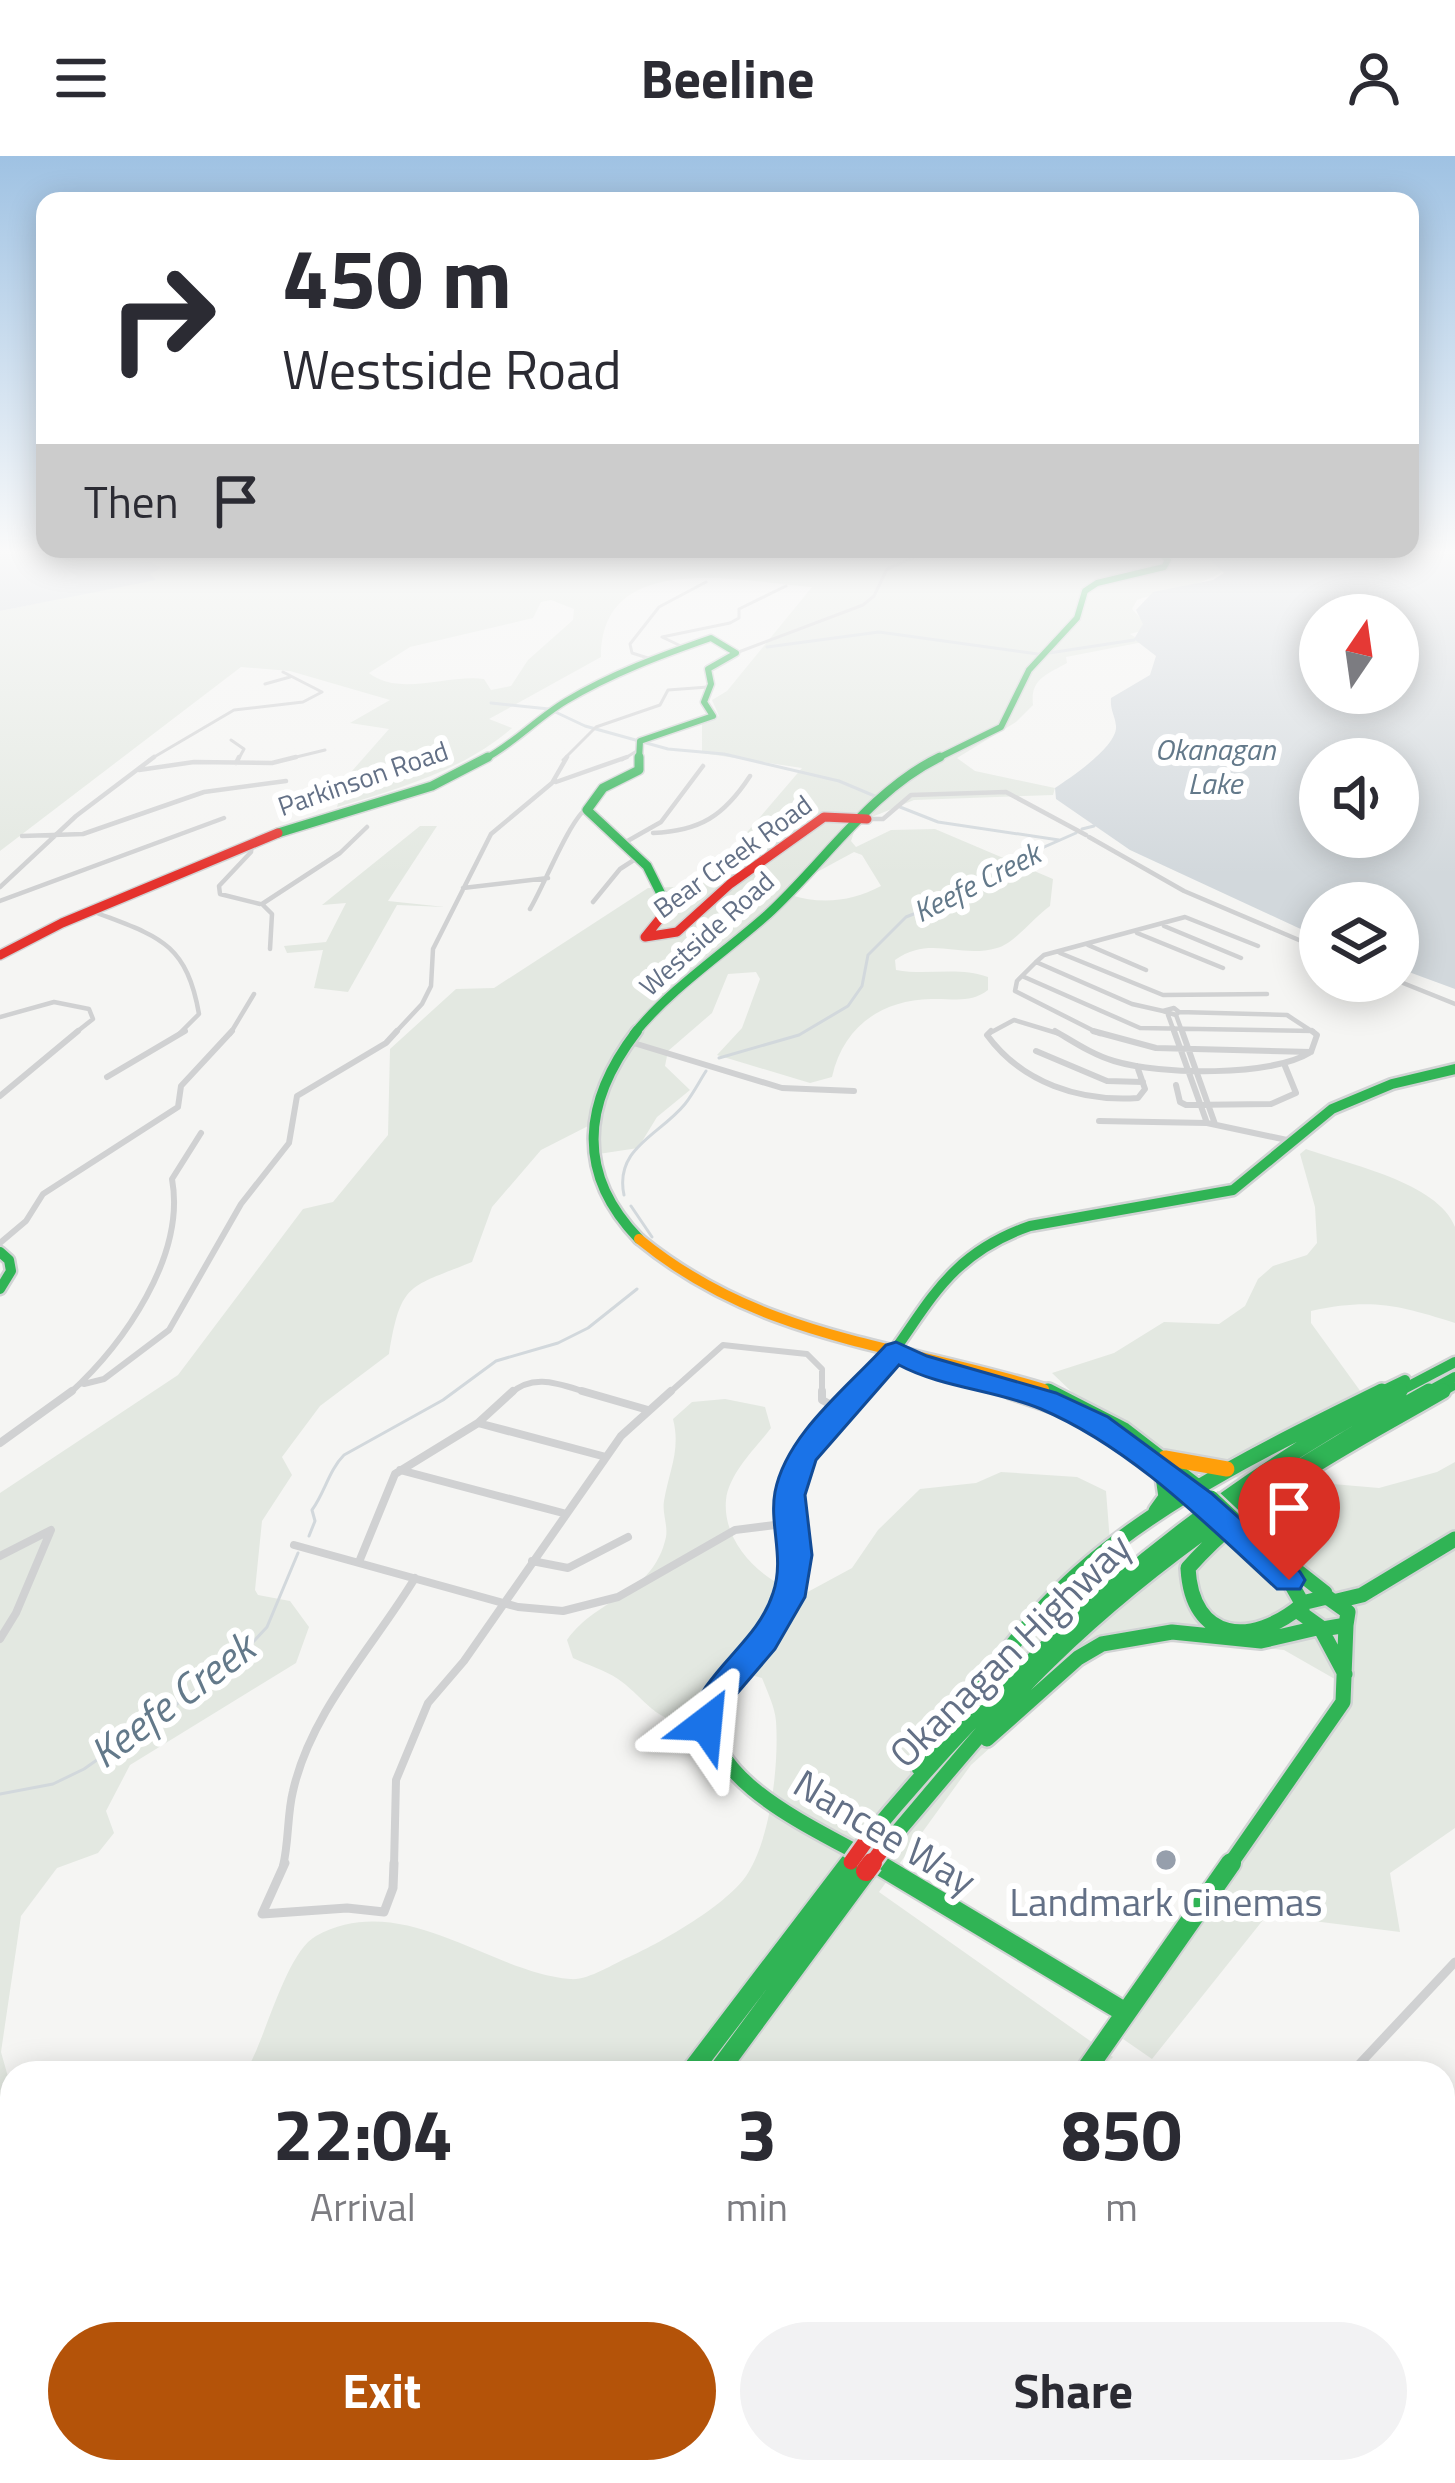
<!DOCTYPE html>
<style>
:root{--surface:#fff;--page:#f2f2f3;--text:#2b2b33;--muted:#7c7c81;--accent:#b45309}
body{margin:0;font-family:"Titillium Web",sans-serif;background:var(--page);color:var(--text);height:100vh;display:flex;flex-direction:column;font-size:45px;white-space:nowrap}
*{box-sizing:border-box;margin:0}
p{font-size:39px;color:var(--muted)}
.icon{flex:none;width:66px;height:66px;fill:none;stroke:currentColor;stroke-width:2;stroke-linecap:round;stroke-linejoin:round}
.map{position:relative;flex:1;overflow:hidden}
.drawer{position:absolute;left:0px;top:1905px;width:1455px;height:423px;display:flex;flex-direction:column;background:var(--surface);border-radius:36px 36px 0 0;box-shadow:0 6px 30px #0003}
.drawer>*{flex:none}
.top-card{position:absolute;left:36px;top:36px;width:1383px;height:366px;border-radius:24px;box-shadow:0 6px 30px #0003;background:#fff;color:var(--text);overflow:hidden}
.needle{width:78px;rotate:13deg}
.controls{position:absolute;left:1299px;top:438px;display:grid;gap:24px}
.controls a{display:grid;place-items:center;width:120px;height:120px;border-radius:50%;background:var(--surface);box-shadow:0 6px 30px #0003;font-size:60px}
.pin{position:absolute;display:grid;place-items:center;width:102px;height:102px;color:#fff;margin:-123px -51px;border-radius:50% 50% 50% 0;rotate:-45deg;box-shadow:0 0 12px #0007}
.pin .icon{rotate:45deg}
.me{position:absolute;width:132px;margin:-66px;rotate:29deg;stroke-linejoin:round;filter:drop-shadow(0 0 9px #0008)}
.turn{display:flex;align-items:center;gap:42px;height:252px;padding:0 48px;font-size:54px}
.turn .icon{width:156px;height:156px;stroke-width:2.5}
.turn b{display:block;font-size:84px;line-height:102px}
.then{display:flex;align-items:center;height:114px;padding:0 48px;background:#0003;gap:24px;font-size:45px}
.eta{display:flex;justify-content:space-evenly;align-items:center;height:204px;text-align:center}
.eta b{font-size:72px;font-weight:700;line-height:84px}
.button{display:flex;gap:24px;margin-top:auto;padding:24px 48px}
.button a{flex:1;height:138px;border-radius:72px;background:var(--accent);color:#fff;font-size:48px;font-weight:700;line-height:138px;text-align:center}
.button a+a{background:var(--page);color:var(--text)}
header{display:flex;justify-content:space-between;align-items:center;height:156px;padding:0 48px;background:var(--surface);font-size:54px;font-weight:700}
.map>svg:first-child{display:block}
.green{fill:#e3e8e1;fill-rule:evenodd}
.water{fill:#d2d8dc;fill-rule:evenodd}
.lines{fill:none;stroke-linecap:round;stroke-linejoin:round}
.stream{stroke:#d2d8dc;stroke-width:3}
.fast-far4-casing{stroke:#d1d3d4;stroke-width:9}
.fast-far3-casing{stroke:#d1d3d4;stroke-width:12}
.fast-far2-casing{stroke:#d1d3d4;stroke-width:15}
.fast-far1-casing{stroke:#d1d3d4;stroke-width:20}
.fast-casing{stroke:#d1d3d4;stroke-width:24}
.slow-far1-casing{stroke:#d1d3d4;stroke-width:15}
.slow-casing{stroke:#d1d3d4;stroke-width:20}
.jam-far1-casing{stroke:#d1d3d4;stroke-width:12}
.jam-casing{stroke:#d1d3d4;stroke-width:24}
.street-far4{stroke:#d0d1d2;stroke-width:3}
.street-far3{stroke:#d0d1d2;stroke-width:4.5}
.street-far2{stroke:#d0d1d2;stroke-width:6}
.street-far1{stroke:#d0d1d2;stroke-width:8}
.street{stroke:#d0d1d2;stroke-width:9}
.fast-far4{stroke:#30b455;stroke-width:6}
.fast-far3{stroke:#30b455;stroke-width:9}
.fast-far2{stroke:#30b455;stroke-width:10}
.fast-far1{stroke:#30b455;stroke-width:15}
.fast{stroke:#30b455;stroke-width:20}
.slow-far1{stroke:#ff9f0a;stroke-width:10}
.slow{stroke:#ff9f0a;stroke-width:15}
.jam-far1{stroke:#e5322d;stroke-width:9}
.jam{stroke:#e5322d;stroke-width:20}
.fast-bridge-casing{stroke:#d1d3d4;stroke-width:20;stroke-linecap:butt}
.jam-bridge-far1-casing{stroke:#d1d3d4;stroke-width:20;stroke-linecap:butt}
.jam-bridge-casing{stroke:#d1d3d4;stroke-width:24;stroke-linecap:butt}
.fast-bridge{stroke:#30b455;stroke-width:15}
.jam-bridge-far1{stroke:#e5322d;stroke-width:15}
.jam-bridge{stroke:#e5322d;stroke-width:20}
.route{fill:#1a73e8;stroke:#114b97;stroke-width:3}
.poi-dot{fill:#969fac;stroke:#fff;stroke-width:4.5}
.labels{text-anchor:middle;stroke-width:12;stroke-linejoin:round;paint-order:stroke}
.far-street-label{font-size:27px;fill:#637086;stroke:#fff}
.far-water-label{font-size:30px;font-style:italic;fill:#63798a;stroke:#fff}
.near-street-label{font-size:39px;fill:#637086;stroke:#fff}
.near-poi-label{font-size:39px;fill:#637086;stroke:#fff}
.near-water-label{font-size:42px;font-style:italic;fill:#63798a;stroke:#fff}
</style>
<header><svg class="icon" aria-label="menu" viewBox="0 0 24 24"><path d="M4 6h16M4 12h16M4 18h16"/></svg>Beeline<svg class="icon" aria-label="person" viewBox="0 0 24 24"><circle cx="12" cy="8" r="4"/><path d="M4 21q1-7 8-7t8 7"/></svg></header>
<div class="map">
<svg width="1455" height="2327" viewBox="0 0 1455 2327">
<rect width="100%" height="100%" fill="#f5f5f3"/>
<path class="green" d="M98,393H1203L1227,411C1212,429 1163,434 1137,444L1132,453L1144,466L1141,475L1130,478L1143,486L1066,501L1067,507C1046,519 1030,523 1033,549L1016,566L957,602L975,615L1055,632L1053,639L914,644L857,667L851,685L856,691L891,674L935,673L1053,723L1050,750C1034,761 1014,788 997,792C958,803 931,779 895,804L896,814C928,820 957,810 988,821V834C970,848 952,842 931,843C881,844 843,871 832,921L810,927L717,899L742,872L760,823L756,816L728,818L712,857L668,895L665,910L690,934L657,961L638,992L592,999V968L541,994L492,1051L472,1106C408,1132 401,1126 389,1198L320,1250L282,1301L292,1319L262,1365L255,1434L258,1439L290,1445L309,1471L296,1507L130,1609L106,1655L114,1677L98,1697L57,1712L21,1760L1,1896L12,1935V2196L0,2194V1337L178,1219L303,1053L333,1046L388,979L390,893L456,833L494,832L648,732L701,730L802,612L702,597V568L719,560L712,544L727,535L812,431C742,426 601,392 601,501L489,563L512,572C464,614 398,633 337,651L345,623L389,573L350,567L390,544L290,515L241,511L0,695V455L141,426L142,406L122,410L64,407ZM551,444L574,453L573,464L528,504L511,530L491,534L484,523C449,518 399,541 369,517L410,491L533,462L541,446ZM854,696L862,699L881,730C853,745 822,749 791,739L793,729Z
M420,670H437L388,745L445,751L397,749L348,836L314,832L323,794L287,797L284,790L326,786L346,747L322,749Z
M1306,993C1347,1008 1438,1026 1455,1071C1455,1090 1455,1144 1455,1167C1398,1149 1371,1142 1311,1155V1167L1382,1265L1259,1326L1182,1310L1122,1284L1052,1217L1114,1197L1164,1166L1219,1168L1245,1150L1258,1123L1273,1110L1307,1099L1317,1087L1315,1051L1300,998Z
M725,1243L765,1251L771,1272C756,1292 729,1317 726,1344C722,1389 765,1428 804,1438L852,1412L878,1374L920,1333L976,1327L1001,1316L1077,1321L1106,1335L1111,1399L1119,1406L1133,1408L1275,1333L1321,1327L1379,1332L1437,1316L1455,1306V1672L1390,1717L1400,1776L1267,1759L1152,1903L1123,1883L1337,1545L1340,1526L1284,1494L1179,1482L1130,1487L1085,1506L971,1609L879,1736L1113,1901L1097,1917H245C265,1886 285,1797 316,1780C403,1733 486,1815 570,1823C587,1825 613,1808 629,1801C662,1786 729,1748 748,1717C771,1680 779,1608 776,1565C775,1551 767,1535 762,1522L729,1513L711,1528L700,1561C661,1577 645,1541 618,1523C605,1514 587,1509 573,1502L567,1484C597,1441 653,1440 666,1381C668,1369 662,1357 664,1345C669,1315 681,1294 673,1263L692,1246Z"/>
<path class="water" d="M0,393H98L65,407L151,406L161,412L150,418L156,424L0,455Z
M1197,393H1455V833L1398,812V747H1320V782L1130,694L1056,643L1055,632C1070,622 1118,590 1116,570C1115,559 1110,555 1111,542L1150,519L1156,500L1134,483L1143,468L1136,454L1153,436L1213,424L1224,417ZM1320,459H1398V537H1320ZM1320,603H1398V681H1320Z"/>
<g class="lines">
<path class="stream" d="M767,491L879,476L1038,498
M1049,497L1134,484
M491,547L549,553L585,570L668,593L724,598L839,625L877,641
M900,651L938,666L1059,684
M1082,673L1094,670
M719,902L799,879L848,850L862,830L868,799L906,761L959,740L1003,709L1076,677
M624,1039C614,992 660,979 685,948C693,938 699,926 706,915
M631,1050L652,1081
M309,1380L315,1365L312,1354C325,1336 329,1314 344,1299L443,1244L496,1205L558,1187L588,1172L637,1133
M0,1638L53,1628L84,1613L230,1511L267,1471L298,1397"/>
<g class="fast-far4-casing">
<path id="fast-far4" d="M483,604C514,588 536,563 566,545C611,518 662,499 711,482L736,497L708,513L711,528L704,546L713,560L640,585L639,604
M934,604L1001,571L1029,514L1077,462L1085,435L1097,427L1164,411L1168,404L1156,393"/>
</g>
<g class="fast-far3-casing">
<path id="fast-far3" d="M639,601V614L603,632L587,654L647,710L668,752L662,760
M278,677L432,630L488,601
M634,878C671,832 723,798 767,759C823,708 871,634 940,601"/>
</g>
<g class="fast-far2-casing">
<path id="fast-far2" d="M637,875C584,944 574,1016 639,1083
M0,1096L9,1104L11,1115L0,1133
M900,1198L1020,1238
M1044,1233L1054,1238
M859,1238C924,1169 932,1104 1030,1070L1233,1034L1332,953L1392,928L1455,913
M1376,1238L1405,1224
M1394,1238L1455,1206
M1424,1238L1455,1221
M1438,1238L1452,1230"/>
</g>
<g class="fast-far1-casing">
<path id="fast-far1" d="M862,1235L807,1293L790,1334L796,1407L791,1436L710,1553C703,1629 825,1676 881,1710
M1011,1235L1085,1260L1189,1337
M1048,1235L1124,1274L1199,1332
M1156,1355L1166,1341L1162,1314
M1246,1375L1325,1437
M1238,1379L1289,1424L1302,1447
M1327,1441L1348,1456L1346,1469L1323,1473L1302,1458V1447Z
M1337,1445L1362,1439L1455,1383
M1302,1449C1252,1491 1192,1487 1188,1412C1259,1332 1352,1288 1443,1235
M1322,1475L1345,1518
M987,1583L1078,1502L1102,1488L1172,1476L1261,1485L1317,1472
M919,1612C958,1561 995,1508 1037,1459C1124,1359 1265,1293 1382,1235
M866,1685C1018,1501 1188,1347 1400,1235
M881,1695C937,1631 989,1563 1050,1504C1162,1395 1293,1310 1429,1235
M848,1710L851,1706
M1229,1710L1343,1546L1346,1469"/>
</g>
<g class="fast-casing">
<path id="fast" d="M876,1707L1126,1857
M690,1917L850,1707
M717,1917L866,1715
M1084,1917L1231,1707
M269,2327L287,2316
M331,2327L345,2316"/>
</g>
<g class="slow-far1-casing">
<path id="slow-far1" d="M639,1083C762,1184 898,1188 1044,1233"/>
</g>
<g class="slow-casing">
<path id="slow" d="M1165,1302L1227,1313"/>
</g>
<g class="jam-far1-casing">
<path id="jam-far1" d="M662,760L645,781L677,776L730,728L824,661L867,663
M0,799L62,767L278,677"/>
</g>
<g class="jam-casing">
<path id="jam" d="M498,2327L519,2316"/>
</g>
<path class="street-far4" d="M683,491L662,481L730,467L739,462V453L786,430
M736,497L863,449L874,440L887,413L934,393
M651,503L632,497L630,488L659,451L706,426
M265,528L290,521
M231,584L244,593L238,604
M149,604L234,554L303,546L322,536L283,516
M284,604L325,594
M563,604L596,571L660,549L668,534L708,531
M622,604L640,593"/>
<path class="street-far3" d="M236,607L239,601
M139,614L194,606L272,607L296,601
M556,626L627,601
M867,663H883L911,639L1006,636L1086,679
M653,677C700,675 724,660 750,620
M22,680L83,678L204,636L286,625
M1089,681L1184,735L1320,793
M624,687L661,666L703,610
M252,688L251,696L219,730L220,738L260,748
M0,731L76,660L154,601
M463,732L548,722
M0,745L224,662
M593,746L620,713L637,702
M530,753C545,728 569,664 588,651
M92,755C156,780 186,784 199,858L179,878
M1164,770L1241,802
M1137,777L1223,812
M1088,789L1146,814
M270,793L272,758L262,748L340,697L367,671
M1060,797L1163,839L1267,838
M1036,806L1017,825L1015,835L1100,878
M1022,820L1140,872L1313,875
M1398,825L1455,848
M1174,852L1179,856L1176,859L1163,855Z
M1163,855L1132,848L1036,806L1044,799L1185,761L1258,790
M1179,856L1287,859L1316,878
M1168,859L1175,878
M1176,859L1183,878
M0,861L54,846L89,853L93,863L74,878
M230,878L254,838
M394,878L422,848L431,830L433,793L491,678L552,627L567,601
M988,878L1014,864L1060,878"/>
<path class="street-far2" d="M991,875L987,879C1022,927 1080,946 1138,942L1145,933L1137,910
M1055,875C1074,886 1093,899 1114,905C1160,919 1271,921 1311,896
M1093,875L1156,892L1311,896
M1174,875L1207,967
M1182,875L1215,968
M627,885L782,932L854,935
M1036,895L1107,925L1143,926
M1311,896L1317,879L1312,875
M107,921L185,875
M1176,929L1180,946L1186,949L1271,948L1296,937L1285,910
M0,940L78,875
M1099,965L1207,967L1287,984
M0,1087L26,1065L43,1038L178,951L181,930L232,875
M84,1228L104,1223L169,1174L241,1048L289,987L297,940L386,887L397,875
M69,1238C124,1188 186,1100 172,1023L201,977
M510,1238C535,1215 563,1230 593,1238
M668,1238L723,1189L807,1198L822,1213V1238"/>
<path class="street-far1" d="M582,1235L648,1254
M822,1235V1244L843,1255
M478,1267L606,1301
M0,1287L72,1235
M400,1314L563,1357
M294,1389L518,1451L563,1455L618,1441L735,1374L791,1367
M0,1400L51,1374L16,1457L0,1483
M532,1405L568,1412L628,1381
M359,1406L395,1318L478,1267L513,1235
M283,1710C289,1686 287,1659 293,1635C311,1555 374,1490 415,1422
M394,1710L396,1624L428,1547L464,1505L621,1280L671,1235"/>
<path class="street" d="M285,1707L262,1758L347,1752L384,1756L393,1732L394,1707
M1358,1909L1368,1917
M1351,1917L1455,1806
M1443,1981L1455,1992
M1443,2127L1455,2113
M941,2327L957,2316
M1233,2327L1236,2316"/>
<use href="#fast-far4" class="fast-far4"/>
<use href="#fast-far3" class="fast-far3"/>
<use href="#fast-far2" class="fast-far2"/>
<use href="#fast-far1" class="fast-far1"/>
<use href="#fast" class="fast"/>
<use href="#slow-far1" class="slow-far1"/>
<use href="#slow" class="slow"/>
<use href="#jam-far1" class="jam-far1"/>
<use href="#jam" class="jam"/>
<g class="fast-bridge-casing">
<path id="fast-bridge" d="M1211,1342L1246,1375
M1200,1345L1238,1379"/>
</g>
<g class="jam-bridge-far1-casing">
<path id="jam-bridge-far1" d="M851,1706L866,1685
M870,1710L881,1695"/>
</g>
<g class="jam-bridge-casing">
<path id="jam-bridge" d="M866,1715L872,1707"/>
</g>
<use href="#fast-bridge" class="fast-bridge"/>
<use href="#jam-bridge-far1" class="jam-bridge-far1"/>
<use href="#jam-bridge" class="jam-bridge"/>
</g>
<linearGradient id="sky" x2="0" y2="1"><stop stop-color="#9fc2e3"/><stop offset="0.55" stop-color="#fafafa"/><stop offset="1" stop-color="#fafafa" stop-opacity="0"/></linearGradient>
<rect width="1455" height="719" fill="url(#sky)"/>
<path class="route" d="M896,1186L927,1200L1056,1237L1108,1261L1211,1337L1300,1416L1305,1424L1300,1433H1277C1205,1367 1132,1292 1041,1253C996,1234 942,1232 899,1209L816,1304L805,1339L812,1399L805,1441L775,1493L728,1548L718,1578L706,1582L694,1578L688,1568C703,1513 757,1488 773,1437C785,1402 769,1369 775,1336C786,1278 848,1231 886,1189Z"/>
<circle class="poi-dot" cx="1166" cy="1704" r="12"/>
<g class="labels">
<g class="far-street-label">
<text transform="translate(363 623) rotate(-19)" y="9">Parkinson Road</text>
<text transform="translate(733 701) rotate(-36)" y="9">Bear Creek Road</text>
<text transform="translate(707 778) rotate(-42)" y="9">Westside Road</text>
</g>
<g class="far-water-label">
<text x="1215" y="604">Okanagan<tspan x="1215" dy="34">Lake</tspan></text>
<text transform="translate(977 727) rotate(-27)" y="10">Keefe Creek</text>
</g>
<g class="near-street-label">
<text transform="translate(1010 1494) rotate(-44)" y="14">Okanagan Highway</text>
<text transform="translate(885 1676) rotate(31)" y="14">Nancee Way</text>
</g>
<g class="near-poi-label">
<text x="1166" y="1760">Landmark Cinemas</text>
</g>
<g class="near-water-label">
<text transform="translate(172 1544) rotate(-37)" y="15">Keefe Creek</text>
</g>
</g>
</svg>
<div class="controls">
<a><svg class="needle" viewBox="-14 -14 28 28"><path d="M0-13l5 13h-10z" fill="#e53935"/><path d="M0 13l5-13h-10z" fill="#7c7c81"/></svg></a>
<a><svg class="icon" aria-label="sound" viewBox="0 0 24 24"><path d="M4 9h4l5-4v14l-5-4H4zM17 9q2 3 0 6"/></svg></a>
<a><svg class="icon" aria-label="layers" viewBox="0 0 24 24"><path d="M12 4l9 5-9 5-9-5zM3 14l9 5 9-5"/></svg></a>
</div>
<div class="pin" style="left:1289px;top:1424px;background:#d93025"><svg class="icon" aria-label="arrive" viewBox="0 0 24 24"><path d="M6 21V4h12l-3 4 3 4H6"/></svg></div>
<svg class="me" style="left:706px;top:1568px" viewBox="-20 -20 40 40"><path d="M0-17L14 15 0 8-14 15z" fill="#1a73e8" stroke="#fff" stroke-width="4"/></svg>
<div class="top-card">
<div class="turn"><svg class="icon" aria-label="right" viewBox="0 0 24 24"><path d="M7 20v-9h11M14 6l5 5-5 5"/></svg><div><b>450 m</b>Westside Road</div></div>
<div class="then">Then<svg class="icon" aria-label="arrive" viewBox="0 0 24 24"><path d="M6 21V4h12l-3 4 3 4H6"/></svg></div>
</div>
<section class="drawer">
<div class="eta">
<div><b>22:04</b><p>Arrival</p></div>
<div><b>3</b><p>min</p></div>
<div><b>850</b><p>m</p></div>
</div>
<div class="button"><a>Exit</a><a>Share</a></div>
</section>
</div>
